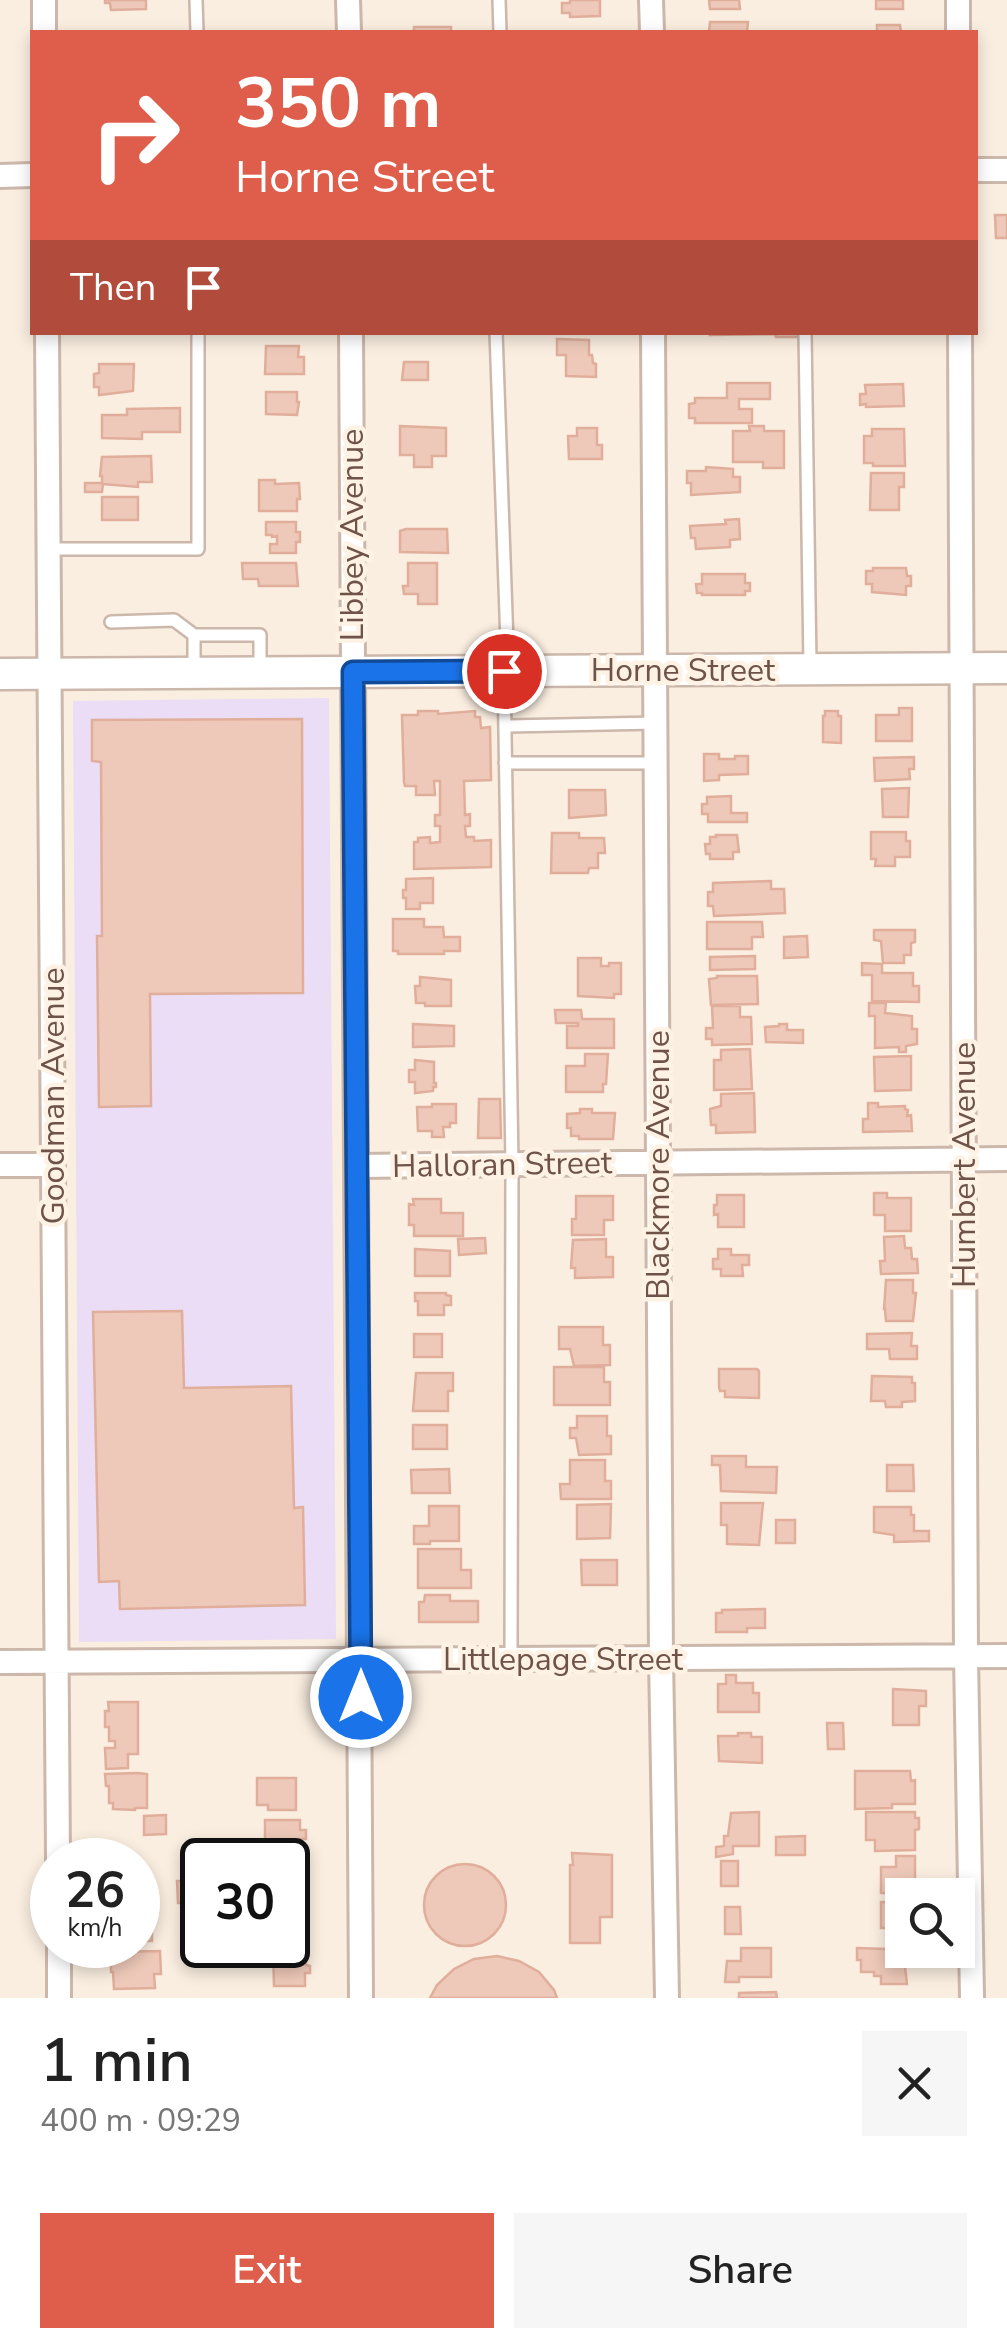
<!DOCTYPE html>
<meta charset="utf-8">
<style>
:root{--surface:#fff;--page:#f6f6f6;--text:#222;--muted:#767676;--accent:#de5e4b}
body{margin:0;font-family:"Nunito Sans",sans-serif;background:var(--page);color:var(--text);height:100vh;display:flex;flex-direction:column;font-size:38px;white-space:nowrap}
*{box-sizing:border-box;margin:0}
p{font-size:32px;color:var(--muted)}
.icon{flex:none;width:55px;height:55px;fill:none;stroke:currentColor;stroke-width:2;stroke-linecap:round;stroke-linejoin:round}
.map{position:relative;height:1998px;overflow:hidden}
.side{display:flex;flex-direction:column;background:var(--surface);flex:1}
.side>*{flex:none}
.top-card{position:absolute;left:30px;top:30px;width:948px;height:305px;border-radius:0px;box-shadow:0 5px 15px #0003;background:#de5e4b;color:#fff;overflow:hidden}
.buttons{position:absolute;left:885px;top:1878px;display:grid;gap:20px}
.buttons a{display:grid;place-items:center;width:90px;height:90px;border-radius:0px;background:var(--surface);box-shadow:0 5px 15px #0003;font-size:50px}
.speed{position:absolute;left:30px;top:1838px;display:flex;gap:20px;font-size:50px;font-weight:700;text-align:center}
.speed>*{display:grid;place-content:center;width:130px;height:130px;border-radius:50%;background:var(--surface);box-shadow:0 5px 15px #0003;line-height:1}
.speed small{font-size:25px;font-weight:400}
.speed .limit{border:5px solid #111;border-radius:15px;background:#fff;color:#111}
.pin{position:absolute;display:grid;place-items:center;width:85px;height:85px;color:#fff;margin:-42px;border:5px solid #fff;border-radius:50%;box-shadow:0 2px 10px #0007}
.me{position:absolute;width:110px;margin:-55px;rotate:0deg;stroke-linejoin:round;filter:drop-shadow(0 0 8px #0008)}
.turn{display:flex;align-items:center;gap:35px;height:210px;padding:0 40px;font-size:45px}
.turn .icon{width:130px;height:130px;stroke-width:2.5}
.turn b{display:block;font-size:70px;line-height:85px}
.then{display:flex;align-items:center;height:95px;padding:0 40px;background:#0003;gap:20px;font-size:38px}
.round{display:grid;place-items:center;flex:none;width:105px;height:105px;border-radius:0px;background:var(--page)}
.head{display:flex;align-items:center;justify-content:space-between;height:170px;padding:0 40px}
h1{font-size:60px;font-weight:600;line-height:75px}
.cta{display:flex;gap:20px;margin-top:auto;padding:20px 40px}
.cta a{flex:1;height:115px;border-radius:0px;background:var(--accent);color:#fff;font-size:40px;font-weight:600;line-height:115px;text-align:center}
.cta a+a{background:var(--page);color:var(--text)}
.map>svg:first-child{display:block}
.education{fill:#ebddf6}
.building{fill:#eec9b9;stroke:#e0ae9b;stroke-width:2.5}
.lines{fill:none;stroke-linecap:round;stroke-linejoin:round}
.service-casing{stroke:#ccb7ab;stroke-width:16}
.minor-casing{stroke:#ccb7ab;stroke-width:28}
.tertiary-casing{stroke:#ccb7ab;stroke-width:35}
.service{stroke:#fff;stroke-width:11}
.minor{stroke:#fff;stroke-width:22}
.tertiary{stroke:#fff;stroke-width:30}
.route-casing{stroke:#114b97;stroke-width:25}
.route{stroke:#1a73e8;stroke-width:18}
.labels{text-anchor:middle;stroke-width:9;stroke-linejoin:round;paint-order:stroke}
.street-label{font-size:32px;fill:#6f5349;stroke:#fef2e5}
</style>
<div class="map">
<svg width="1007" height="1998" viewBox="0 0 1007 1998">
<rect width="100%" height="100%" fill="#faeee0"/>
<path class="education" d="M329,698L336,1639L79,1642L73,701Z"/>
<path class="building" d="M105,0H146V9L111,10L110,3H105Z
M570,0H600V16L570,17V13H562V3H570Z
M709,0H739L740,9H710Z
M876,0H903V9H876Z
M710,22H748L747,32H709Z
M877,25H900L901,32H877Z
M414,27H451V32H414Z
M995,215H1007V238H996Z
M710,332H799L800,337H776L775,334L710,335Z
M557,339L589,340V355H592L593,363L596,364V377L566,376V355H557Z
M266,346H299L298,357H304V374H265Z
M404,362H428V380H402Z
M99,364H134L133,391L99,395V387H94V374L99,373Z
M727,383H770V399H739V409H752V423H695V418H689V404L695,403V398H727Z
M903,384L904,406L866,407V404L860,405V394H866L865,385Z
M266,392H297V402H299L297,415L266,414Z
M180,408V432H142V439L102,438V415H127V409Z
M400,426L446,428V456H432V467H414V455H400Z
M749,426H764V431H784V468H763V462H733V431H750Z
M577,428H597V445H602V459H569L568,436H577Z
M872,429H904L905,466H873V463H864V436H872Z
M151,456L152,482H138V487L103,484L102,492H85V483H102V476H100L102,457Z
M706,467L733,469V477H740V492L691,495V483H687V471H706Z
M871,473H904V487H899V510H870Z
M259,480H275V484L299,483L300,499H297V511H259Z
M102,497H138V520H102Z
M739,519L740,539L730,540V547L696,549L695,538H691L690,526L726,524L725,520Z
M266,522H296V532H300V542H296V553H270V544H277V536L272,537V535H266Z
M406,529H447L448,553L400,552V531Z
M242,563H296L298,586H259L258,579H243Z
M408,563H437V604H418V594H404L403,586H408Z
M873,568H906L907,576H911V586H906V595L872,592V584H866V571H873Z
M702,574H745V583H750V591H745V595H702V593H697L696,584H702Z
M899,708H912V741H876V715H899Z
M418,711H438V714L475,711V717H480L481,728L490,727L491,780L464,781L465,815L470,814V826H465L466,837H474V841L491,840V867L414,869V842H418V838L430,837V843L440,842V826H435V815H440V781H434L435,795H416V786H405L404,782L402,715H418Z
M825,711H838V716H841V743L823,742V716H825Z
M302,719L303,993L150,994L151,1106L99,1107L97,936H102L101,762L92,761V720Z
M704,754H719V759H735V756H748V774L719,775V780L704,781Z
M914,757V769H909L910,779L875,781L874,758Z
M909,788L908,817H883L882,789Z
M569,790H605L606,815L569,818Z
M731,796V813H747V822H708V814H702V804H707V797Z
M871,832H906V841H910V857H895V866H875L876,859H871Z
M552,833H579V838H604L605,853H598V868H589L588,873H551Z
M716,835H737L739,852H733V859H710V854H706L705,844H710V837H716Z
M433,878V903H420V909H406V898H403V890H406V879Z
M771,881V889H784L785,913L714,916L713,906H708V892H713V883Z
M393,919H424V927H443L444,937H460V951H444V954H398V951H393Z
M707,922H762L763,937H752V949H707Z
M874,930H915V942L911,943V955H904V963H883L881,941L874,940Z
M807,936L808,957L784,958V937Z
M755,956V969L710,970V957Z
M578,958H601V966H609V963H621V994H614V998L578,996Z
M862,963L882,964V973H913V986H919V1002L872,1001V975H862Z
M717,976H757L758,1004L711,1005L709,979L717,978Z
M420,977L451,980V1006H425V1003H416L415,986H420Z
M869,1003H886L885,1013L912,1016V1029H917V1044L906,1046V1052H899V1047L875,1048V1016H869Z
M712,1006H740V1017H751L752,1044L712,1045V1039H706V1028H713Z
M555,1010H581L582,1019H614V1048H567V1026H578V1023H556Z
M413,1024L454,1026V1046L413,1047Z
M779,1024H787V1030H803V1043L766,1042L765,1027L779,1026Z
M750,1049L752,1089L714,1090V1060H721V1050Z
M585,1054H608L606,1084H603V1092H566V1066H585Z
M911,1056V1090L875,1091L874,1057Z
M415,1060L434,1062V1083H436V1087H433V1091L415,1093V1082H409V1070H415Z
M754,1093L755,1132L716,1133V1125H711L710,1109L721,1106V1094Z
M479,1099H500L501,1138H478Z
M868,1103H878V1107L905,1106V1109L908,1110L907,1116L911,1115L912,1131L863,1132V1119H868Z
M432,1104H456V1123H450V1127H443L444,1137H432V1131H418L417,1107H432Z
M580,1109H592V1113H615L613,1139H579V1136H571V1128H567V1114L580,1113Z
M874,1193H887V1198H911V1231H885V1215H874Z
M717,1195H744V1227H718V1214L714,1215V1205H717Z
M576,1196H613V1220H604V1235H572V1219H576Z
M413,1199H441V1213H463V1236H414V1225H409V1204L414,1205Z
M904,1236L905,1248H911L912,1259H917L918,1273L881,1274L880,1261H885L884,1237Z
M485,1238L486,1253L459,1255L458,1239Z
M606,1239V1257H613V1277L575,1278V1268H571L573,1240Z
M415,1249L450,1251V1276H415Z
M718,1249H731V1255H749V1265H742L743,1276H721V1269H713V1259H718Z
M886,1280H913V1293H916L913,1321H886L885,1309H884Z
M415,1293H446V1295L451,1296V1305H444V1315H418V1301H415Z
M182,1311L184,1388L291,1386L294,1508L303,1507L305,1605L120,1609L119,1581L99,1582L93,1312Z
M559,1327H603V1345H610V1365L574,1366L570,1349H559Z
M912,1333L911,1346H917V1359H890L889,1349H867V1334Z
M414,1334H442V1357H414Z
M554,1367H604V1382H610V1405H554Z
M719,1369H757L759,1371V1398L725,1397V1391H720L719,1387Z
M416,1373H453V1391H448V1411H413Z
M872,1376L912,1377V1383H915V1401L902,1402V1407H886L885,1401H871Z
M577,1416H607V1436H611V1454L579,1455L576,1438H570V1428H577Z
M413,1425H447V1449H413Z
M712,1456H746V1467H777L776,1493L721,1491L720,1465H712Z
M570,1460H605V1481H611V1499H561L560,1484H570Z
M887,1465H913L914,1491H887Z
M449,1469L450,1493H412L411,1470Z
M721,1503H763L759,1545L727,1544V1525H721Z
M611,1504L610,1538L577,1539V1505Z
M429,1506H459V1541H430V1544H414V1526H429Z
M874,1507H911V1515H914V1531H929V1541L894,1542V1535L874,1532Z
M776,1520H795V1543H776Z
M418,1549H461V1570H471V1588H418Z
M581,1560H617V1585H582Z
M425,1595H450V1601H478V1622H419V1602H424Z
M765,1609V1628H747V1632H716V1613H722V1610Z
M726,1675H736V1683H753V1693H759V1712H718V1684H726Z
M893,1689L926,1691V1706H919V1725H893Z
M108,1702H138V1754H128V1768L106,1769L105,1748H115V1741H109V1727H105V1711H109Z
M827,1723H843L844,1749H828Z
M738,1733H751V1737H762V1763L719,1761L718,1736H738Z
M855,1771H910L911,1781L915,1780V1804H892V1808L855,1809Z
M138,1773L147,1774V1808H135V1810L113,1809V1803H109V1786H106L105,1774Z
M257,1778H296V1810H268V1805H257Z
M759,1812V1846H733V1854L716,1857V1847L724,1846V1836H728L731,1813Z
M866,1812H915V1818H919V1829L915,1830V1850L875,1851V1840H866Z
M166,1815V1834L144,1835V1816Z
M265,1820H300V1830H306V1839H299V1842L265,1843Z
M805,1836V1855H776V1837Z
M572,1853L612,1855V1917H600V1943H570V1865H573Z
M896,1856H915V1893H881V1867H896Z
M721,1861H738V1886H721Z
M424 1905a41 41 0 1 1 82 0a41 41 0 1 1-82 0Z
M138,1865H140L141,1873H150L149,1887H141V1896H138Z
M288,1873H306V1897H288Z
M177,1881H201V1903H178Z
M881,1902H902V1938H895L896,1928H881Z
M288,1906H294L297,1922H305V1943H288Z
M138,1907V1923H152V1941H138Z
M725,1907H740L741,1934H725Z
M741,1948H771V1977H739V1982H725L727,1961H741Z
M857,1948L917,1950V1966L905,1967L907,1984H881V1976H874V1972H861V1960H857Z
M273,1950H293V1953H306V1965L310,1966V1973H305V1986H274Z
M160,1951L161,1974H154L155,1988L114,1989L113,1972H111V1952Z
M497,1956L519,1961L539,1972L554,1990L557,1998H430L437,1985L454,1969L474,1959Z
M776,1992L777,1998H739V1993Z"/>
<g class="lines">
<g class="service-casing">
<path id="service" d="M196,0L197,32
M499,0L500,32
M496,332L508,671
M805,332L810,665
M49,549H198V332
M111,622L174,620L194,635
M504,671L512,1164L511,1659
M194,672V635H260V668
M505,726L656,723
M505,763H656"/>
</g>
<g class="minor-casing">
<path id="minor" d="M44,0V32
M348,0L349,32
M651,0L652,32
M958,0V32
M975,170H1007
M0,176L32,175
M47,332L58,1860
M351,332L361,1998
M653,332L661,1658L667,1998
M960,332L966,1656L972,1998
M0,1165H53
M357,1166L1007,1159
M0,1662L1007,1656
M59,1945V1998"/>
</g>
<g class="tertiary-casing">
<path id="tertiary" d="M0,674L1007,668"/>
</g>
<use href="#service" class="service"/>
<use href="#minor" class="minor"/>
<use href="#tertiary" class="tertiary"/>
</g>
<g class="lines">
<g class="route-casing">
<path id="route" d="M361,1697L353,672L504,671"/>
</g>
<use href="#route" class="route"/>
</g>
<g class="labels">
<g class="street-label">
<text transform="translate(352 535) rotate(-90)" y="11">Libbey Avenue</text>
<text x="683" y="681">Horne Street</text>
<text transform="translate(53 1096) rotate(-90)" y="11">Goodman Avenue</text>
<text transform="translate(502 1164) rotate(-1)" y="11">Halloran Street</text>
<text transform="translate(658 1165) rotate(-90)" y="11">Blackmore Avenue</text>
<text transform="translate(964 1165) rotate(-90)" y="11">Humbert Avenue</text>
<text x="563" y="1670">Littlepage Street</text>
</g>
</g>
</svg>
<div class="buttons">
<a><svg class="icon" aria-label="search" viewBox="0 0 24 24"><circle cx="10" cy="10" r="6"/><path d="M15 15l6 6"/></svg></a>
</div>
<div class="speed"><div>26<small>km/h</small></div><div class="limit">30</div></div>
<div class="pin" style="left:504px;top:671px;background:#d93025"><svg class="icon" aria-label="arrive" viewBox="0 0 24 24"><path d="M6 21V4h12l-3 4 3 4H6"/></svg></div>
<svg class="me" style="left:361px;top:1697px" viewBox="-20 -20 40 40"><circle r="17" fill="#1a73e8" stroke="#fff" stroke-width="3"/><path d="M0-11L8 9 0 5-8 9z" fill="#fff"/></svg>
<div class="top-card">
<div class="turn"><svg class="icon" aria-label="right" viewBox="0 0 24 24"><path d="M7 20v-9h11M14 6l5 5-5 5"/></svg><div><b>350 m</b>Horne Street</div></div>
<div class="then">Then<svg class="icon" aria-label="arrive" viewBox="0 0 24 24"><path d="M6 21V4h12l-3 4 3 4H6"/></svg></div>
</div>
</div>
<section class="side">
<div class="head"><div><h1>1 min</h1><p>400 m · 09:29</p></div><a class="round"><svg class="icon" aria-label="close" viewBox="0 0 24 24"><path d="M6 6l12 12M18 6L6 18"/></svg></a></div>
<div class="cta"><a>Exit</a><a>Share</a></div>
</section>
